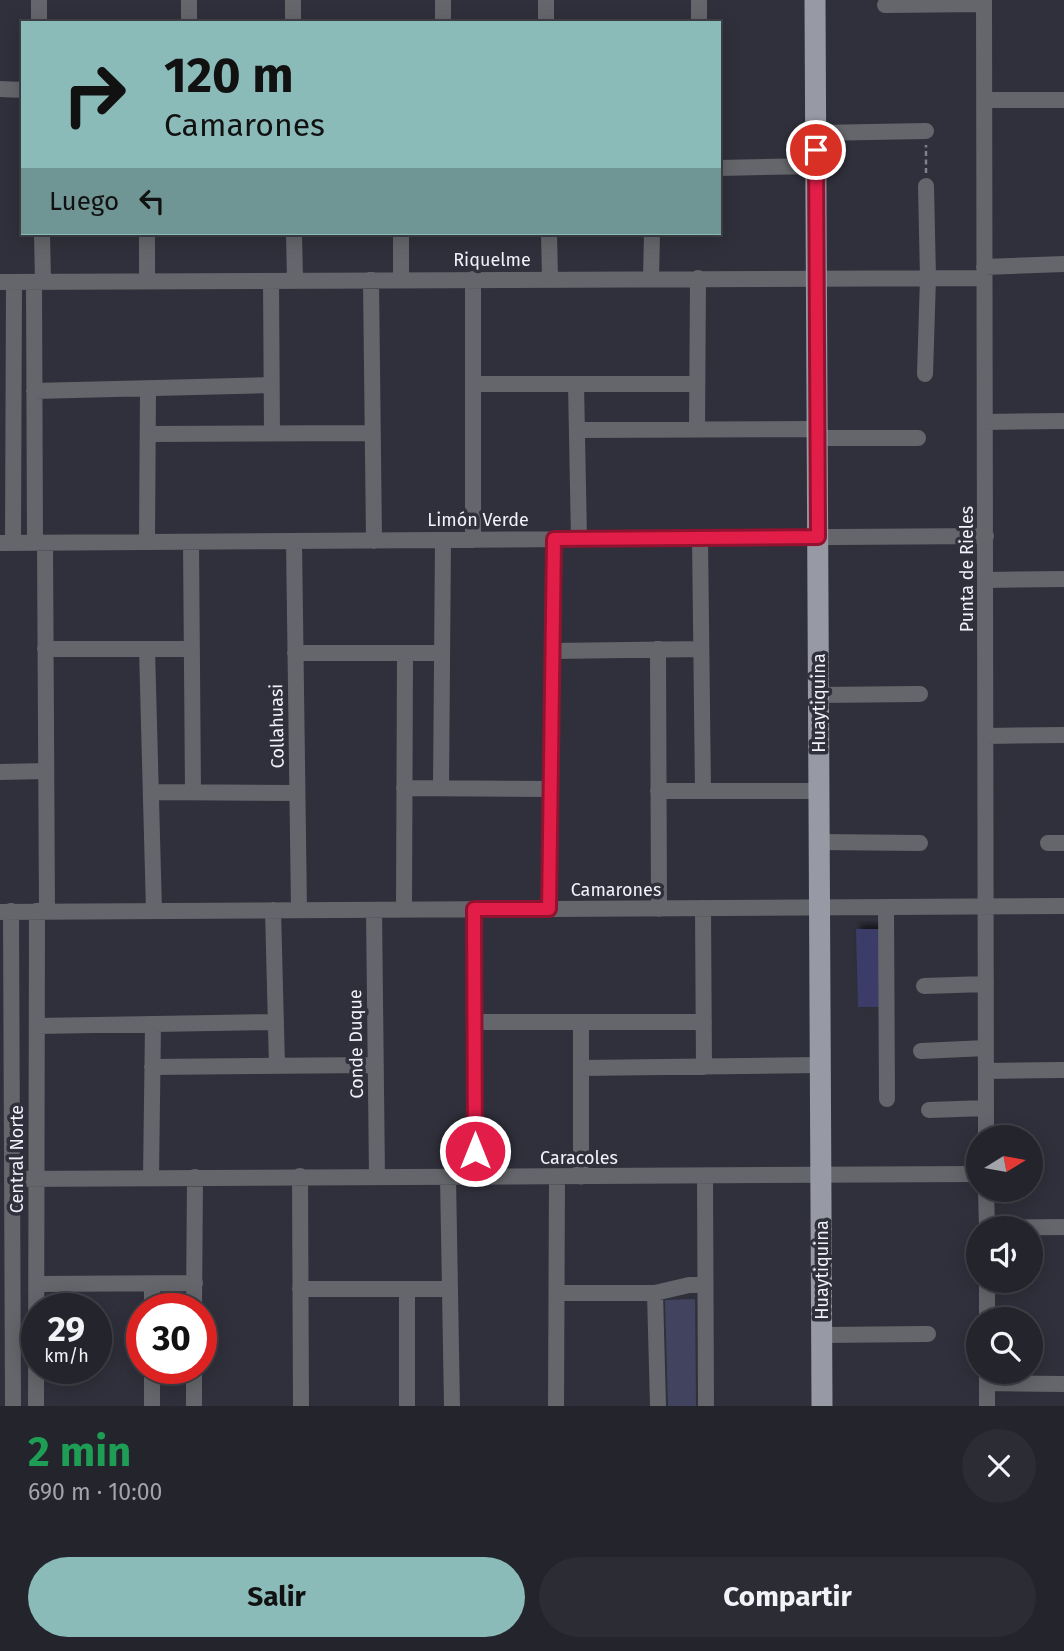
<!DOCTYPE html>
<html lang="es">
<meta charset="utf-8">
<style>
:root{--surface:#23242c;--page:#2b2c34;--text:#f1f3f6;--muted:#a3a4a9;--line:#404148;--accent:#8bbbb9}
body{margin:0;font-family:"Fira Sans",sans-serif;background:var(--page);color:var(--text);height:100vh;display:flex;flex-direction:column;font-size:26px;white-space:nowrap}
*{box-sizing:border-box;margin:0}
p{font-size:23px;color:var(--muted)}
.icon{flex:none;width:38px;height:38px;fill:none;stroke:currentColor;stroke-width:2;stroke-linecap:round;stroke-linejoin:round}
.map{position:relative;height:1406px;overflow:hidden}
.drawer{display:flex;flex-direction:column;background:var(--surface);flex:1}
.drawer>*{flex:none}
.hud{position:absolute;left:21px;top:21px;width:700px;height:214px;border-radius:0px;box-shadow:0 4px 18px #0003,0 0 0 2px var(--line);background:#8bbbb9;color:#111;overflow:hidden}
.needle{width:46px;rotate:79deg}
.buttons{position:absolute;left:966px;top:1125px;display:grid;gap:14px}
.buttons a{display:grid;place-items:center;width:77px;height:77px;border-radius:50%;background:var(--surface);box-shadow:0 4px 18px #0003,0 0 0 2px var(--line);font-size:35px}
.speed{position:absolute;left:21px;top:1293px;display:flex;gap:14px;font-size:35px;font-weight:700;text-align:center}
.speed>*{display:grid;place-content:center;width:91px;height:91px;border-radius:50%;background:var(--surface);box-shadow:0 4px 18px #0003,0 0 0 2px var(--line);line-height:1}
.speed small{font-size:18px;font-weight:400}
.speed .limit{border:10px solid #d22;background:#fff;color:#111}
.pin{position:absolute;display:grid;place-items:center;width:60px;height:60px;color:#fff;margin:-30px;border:4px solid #fff;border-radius:50%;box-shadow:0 2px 7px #0007}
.me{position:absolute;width:77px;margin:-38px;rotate:0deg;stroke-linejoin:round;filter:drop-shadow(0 0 5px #0008)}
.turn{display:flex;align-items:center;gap:24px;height:147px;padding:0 28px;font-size:32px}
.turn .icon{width:91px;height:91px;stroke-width:2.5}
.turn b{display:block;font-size:49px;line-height:60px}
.then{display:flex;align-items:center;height:66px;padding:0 28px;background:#0003;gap:14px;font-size:26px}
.round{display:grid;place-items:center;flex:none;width:74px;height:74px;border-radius:37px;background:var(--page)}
.head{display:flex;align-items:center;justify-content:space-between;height:119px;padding:0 28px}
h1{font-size:42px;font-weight:700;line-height:52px;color:#1e9e55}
.cta{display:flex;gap:14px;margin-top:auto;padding:14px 28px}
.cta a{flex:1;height:80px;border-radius:42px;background:var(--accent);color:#111;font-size:28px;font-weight:700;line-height:80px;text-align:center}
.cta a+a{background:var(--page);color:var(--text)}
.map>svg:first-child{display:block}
.green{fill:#42445f}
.building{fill:#3b3d67;filter:url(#shadow)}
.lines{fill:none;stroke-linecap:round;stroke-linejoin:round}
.path{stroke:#7f8089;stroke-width:2.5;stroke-dasharray:5 3.5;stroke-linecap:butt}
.minor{stroke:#65666b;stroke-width:16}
.major{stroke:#9799a4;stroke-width:21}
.route-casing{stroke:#92132f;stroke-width:18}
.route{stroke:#e11d48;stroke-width:12}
.labels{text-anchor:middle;stroke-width:7;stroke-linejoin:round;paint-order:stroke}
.street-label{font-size:18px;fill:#f1f2f9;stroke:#2f303b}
</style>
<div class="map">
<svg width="1064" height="1406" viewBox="0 0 1064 1406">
<defs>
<filter id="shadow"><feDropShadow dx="4.5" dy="-4.5" stdDeviation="3.5" flood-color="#0009"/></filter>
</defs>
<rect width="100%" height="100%" fill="#2f303b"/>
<path class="green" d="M695,1299L696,1406H668L665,1300Z"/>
<path class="building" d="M856,929H879L880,1007H858Z"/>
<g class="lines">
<path class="path" d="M926,173V145"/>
<path class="minor" d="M39,0V23
M189,0V23
M293,0V23
M699,0V23
M984,0L986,1138
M885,5L984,4
M443,23V0
M546,23V0
M0,89L23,90
M985,100H1064
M816,133L926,131
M719,168L816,166
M42,233L43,282
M147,233V281
M294,233L295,280
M401,233V279
M549,233L550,279
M984,267L1064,264
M473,279V540
M651,279L652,233
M371,280L374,541
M271,281L272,433
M0,282L984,278
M34,282L35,543
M925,374L928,278L926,186
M473,384H697
M576,384L579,539
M34,391L271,385
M985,422L1064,421
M577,430L817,429
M697,430L698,278
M148,434L373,433
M817,438H918
M700,538L703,791
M294,541L299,910
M147,542L148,389
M191,542L193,792
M0,543L986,536
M13,543L14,282
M45,543L47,911
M986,580L1064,579
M45,649H192
M147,649L154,911
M658,649L659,909
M552,651L701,649
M295,653H442
M818,695L920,694
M986,736L1064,735
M0,772L46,771
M404,788L550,789
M441,788L443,540
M658,791H819
M151,792L297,793
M819,842L920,843
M1048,843H1064
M703,908L704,1067
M886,908L887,1099
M474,909L475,1177
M549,909L554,539
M273,910L277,1066
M374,910L377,1177
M404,910L405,653
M11,911L13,1406
M0,912L1064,906
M924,986L986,984
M474,1022H704
M581,1022V1177
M37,1026L276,1022
M921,1051L986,1048
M152,1067L376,1065
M581,1068L820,1065
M986,1071L1064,1070
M929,1110L986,1108
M300,1176L301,1406
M705,1176L706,1406
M448,1177L452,1406
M151,1178L153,1024
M12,1179L978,1174
M986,1190L987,1228
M987,1228L1064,1227
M987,1281V1320
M36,1284L195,1283
M300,1289H450
M557,1293H655L689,1285H705
M655,1293L658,1406
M152,1309V1284
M194,1309L195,1177
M822,1335L928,1334
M987,1383L1064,1384
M36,1406L37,911
M152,1406V1368
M194,1406V1368
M407,1406V1289
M556,1406L557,1177
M987,1406V1372"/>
<path class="major" d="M815,0L822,1406"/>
</g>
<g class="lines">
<g class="route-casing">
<path id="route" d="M475,1151L474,909H549L554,539L818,537L816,150"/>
</g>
<use href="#route" class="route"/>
</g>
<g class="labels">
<g class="street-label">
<text x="492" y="266">Riquelme</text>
<text x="478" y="526">Limón Verde</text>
<text transform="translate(967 569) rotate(-90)" y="6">Punta de Rieles</text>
<text transform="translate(819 703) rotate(-90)" y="6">Huaytiquina</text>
<text transform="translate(277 726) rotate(-91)" y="6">Collahuasi</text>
<text x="616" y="896">Camarones</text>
<text transform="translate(356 1044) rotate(-91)" y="6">Conde Duque</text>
<text x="579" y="1164">Caracoles</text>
<text transform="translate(17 1159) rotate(-90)" y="6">Central Norte</text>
<text transform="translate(822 1270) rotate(-90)" y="6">Huaytiquina</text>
</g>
</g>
</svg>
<div class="buttons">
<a><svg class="needle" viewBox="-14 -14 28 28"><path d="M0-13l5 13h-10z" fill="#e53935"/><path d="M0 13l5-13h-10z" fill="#a3a4a9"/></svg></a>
<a><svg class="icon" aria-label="sound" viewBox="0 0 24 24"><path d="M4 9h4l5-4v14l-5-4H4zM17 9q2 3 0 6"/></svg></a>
<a><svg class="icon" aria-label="search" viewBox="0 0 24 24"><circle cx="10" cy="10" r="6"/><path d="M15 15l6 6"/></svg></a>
</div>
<div class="speed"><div>29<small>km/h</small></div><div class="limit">30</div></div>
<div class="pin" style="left:816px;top:150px;background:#d93025"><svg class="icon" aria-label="arrive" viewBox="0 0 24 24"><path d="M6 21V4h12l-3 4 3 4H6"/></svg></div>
<svg class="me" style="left:475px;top:1151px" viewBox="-20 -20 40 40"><circle r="17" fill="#e11d48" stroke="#fff" stroke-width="3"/><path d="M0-11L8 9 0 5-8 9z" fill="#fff"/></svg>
<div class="hud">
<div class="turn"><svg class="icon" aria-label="right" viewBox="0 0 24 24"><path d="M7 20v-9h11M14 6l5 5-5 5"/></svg><div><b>120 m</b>Camarones</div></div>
<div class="then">Luego<svg class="icon" aria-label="left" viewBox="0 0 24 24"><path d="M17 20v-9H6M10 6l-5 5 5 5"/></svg></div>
</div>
</div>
<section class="drawer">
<div class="head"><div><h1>2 min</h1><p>690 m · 10:00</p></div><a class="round"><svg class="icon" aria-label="close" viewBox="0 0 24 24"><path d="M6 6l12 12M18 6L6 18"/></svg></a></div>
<div class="cta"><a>Salir</a><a>Compartir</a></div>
</section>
